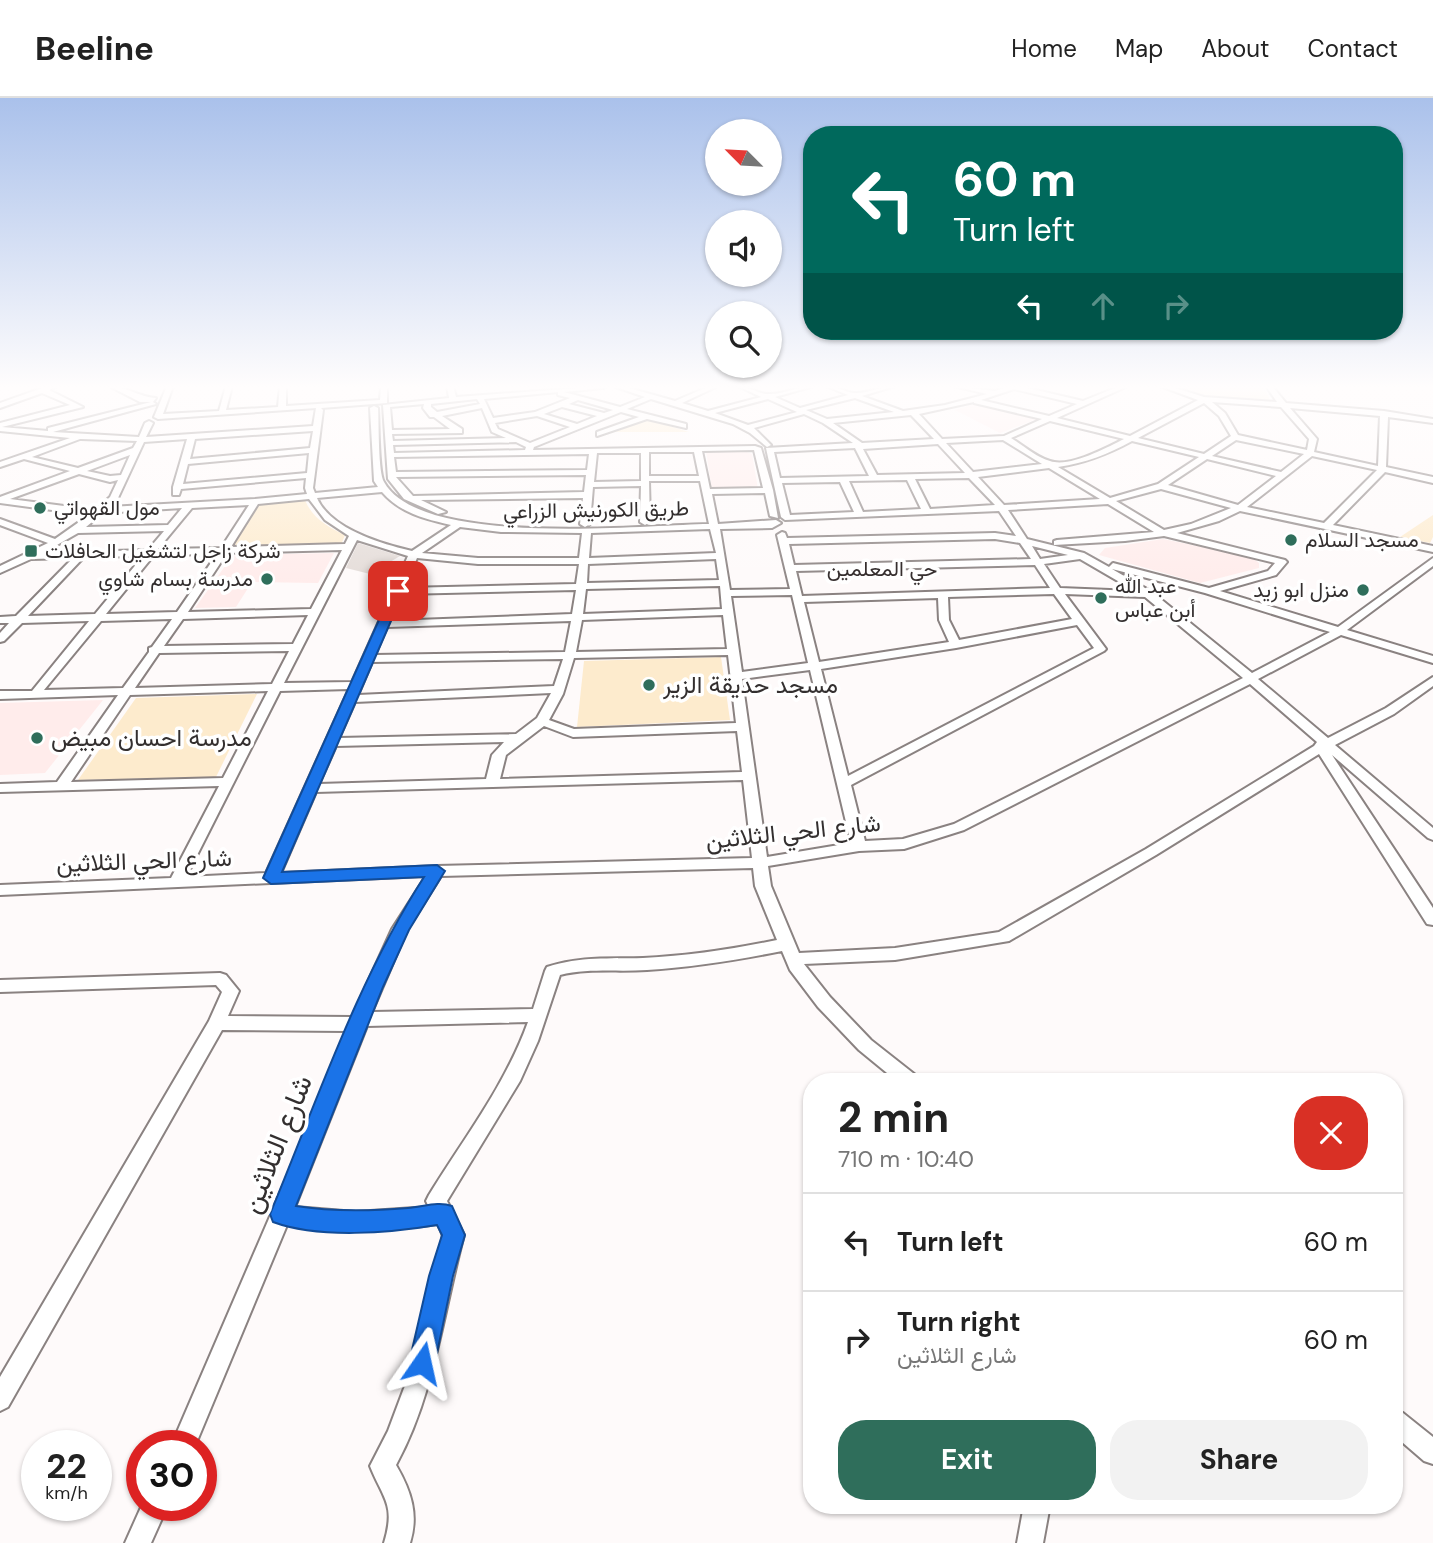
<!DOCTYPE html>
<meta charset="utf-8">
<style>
:root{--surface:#fff;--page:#f2f2f2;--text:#222;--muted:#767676;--line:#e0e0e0;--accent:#2f6e5b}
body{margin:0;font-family:"DM Sans",Vazirmatn,sans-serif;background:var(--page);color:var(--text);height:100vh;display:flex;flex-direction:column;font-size:26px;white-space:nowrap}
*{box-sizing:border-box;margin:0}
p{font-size:23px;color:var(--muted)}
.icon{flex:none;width:38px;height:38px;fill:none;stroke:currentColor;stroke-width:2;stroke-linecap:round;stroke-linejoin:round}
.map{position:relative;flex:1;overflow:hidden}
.panel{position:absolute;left:803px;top:975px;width:600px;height:441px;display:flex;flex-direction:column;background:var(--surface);border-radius:28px;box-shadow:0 2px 5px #0004}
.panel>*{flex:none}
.top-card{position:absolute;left:803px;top:28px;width:600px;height:214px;border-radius:28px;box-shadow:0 2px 5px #0004;background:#00695c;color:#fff;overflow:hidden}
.needle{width:46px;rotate:294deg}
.fabs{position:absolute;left:705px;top:21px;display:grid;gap:14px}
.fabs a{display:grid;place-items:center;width:77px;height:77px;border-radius:50%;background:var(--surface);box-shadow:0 2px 5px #0004;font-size:35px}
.speed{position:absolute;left:21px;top:1332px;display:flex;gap:14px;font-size:35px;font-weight:700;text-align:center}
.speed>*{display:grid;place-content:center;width:91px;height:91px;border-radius:50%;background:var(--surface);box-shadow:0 2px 5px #0004;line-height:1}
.speed small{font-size:18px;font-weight:400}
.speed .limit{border:10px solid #d22;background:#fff;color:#111}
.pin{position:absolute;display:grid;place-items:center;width:60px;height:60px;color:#fff;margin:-30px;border-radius:14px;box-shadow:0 4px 10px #0006}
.me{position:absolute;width:77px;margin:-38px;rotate:11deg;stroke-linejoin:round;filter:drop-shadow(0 0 5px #0008)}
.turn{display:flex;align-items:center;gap:24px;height:147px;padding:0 35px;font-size:32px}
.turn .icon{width:91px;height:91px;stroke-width:2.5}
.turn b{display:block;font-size:49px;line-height:60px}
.lanes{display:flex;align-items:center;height:66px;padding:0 35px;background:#0003;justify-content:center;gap:35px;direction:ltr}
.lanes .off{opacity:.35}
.round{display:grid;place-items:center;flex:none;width:74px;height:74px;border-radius:28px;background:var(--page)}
.summary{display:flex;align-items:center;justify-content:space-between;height:119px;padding:0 35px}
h1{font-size:42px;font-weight:700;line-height:52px}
.primary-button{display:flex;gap:14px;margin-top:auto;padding:14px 35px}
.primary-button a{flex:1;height:80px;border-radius:28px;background:var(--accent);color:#fff;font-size:28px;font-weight:700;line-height:80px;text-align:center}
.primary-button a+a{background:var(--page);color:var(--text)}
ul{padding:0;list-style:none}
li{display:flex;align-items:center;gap:21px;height:98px;padding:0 35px;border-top:2px solid var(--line)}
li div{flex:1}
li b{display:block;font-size:26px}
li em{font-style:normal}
header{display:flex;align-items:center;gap:42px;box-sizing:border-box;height:98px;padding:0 35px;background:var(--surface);border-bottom:2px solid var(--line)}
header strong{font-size:33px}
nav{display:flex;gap:38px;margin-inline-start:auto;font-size:24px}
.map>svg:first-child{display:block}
.built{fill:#ffeceb}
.green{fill:#fdebcd}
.building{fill:#e4dcd8}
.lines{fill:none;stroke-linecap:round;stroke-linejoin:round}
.minor-casing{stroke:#8a8281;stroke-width:4}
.minor{fill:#fff;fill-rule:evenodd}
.route{fill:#1a73e8;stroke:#114b97;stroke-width:2}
.poi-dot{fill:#2f6e5b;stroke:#fff;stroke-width:2.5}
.labels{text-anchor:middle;stroke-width:7;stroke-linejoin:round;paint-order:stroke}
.far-poi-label{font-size:21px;fill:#332f2f;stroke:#fff;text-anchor:start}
.far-street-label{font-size:21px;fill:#332f2f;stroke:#fff}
.far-neighbourhood-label{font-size:21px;fill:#362f2f;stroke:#fff}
.poi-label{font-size:24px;fill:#332f2f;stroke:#fff;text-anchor:start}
.street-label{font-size:24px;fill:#332f2f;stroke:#fff}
.near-street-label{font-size:28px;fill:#332f2f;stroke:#fff}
</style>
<header>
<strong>Beeline</strong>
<nav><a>Home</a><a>Map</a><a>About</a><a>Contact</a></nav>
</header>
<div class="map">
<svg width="1433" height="1445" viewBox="0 0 1433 1445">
<rect width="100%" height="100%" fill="#fefafa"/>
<path class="built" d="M978,305L1042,319L1000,335L955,312Z
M706,353H744L752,356L758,391L712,392Z
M1163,441L1251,459L1259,465V470L1200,485L1099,457L1105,450Z
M334,455L318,485L252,484L236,509L195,510L233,457Z
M103,602L45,675L0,677V605Z"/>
<path class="green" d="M1172,288H1263L1270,302L1208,299Z
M647,321L689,334H615Z
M305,402C312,420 328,429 345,437L341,447L233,449L260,406Z
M1433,417V439L1430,445L1400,439Z
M721,559L730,622L577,629L584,563Z
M257,596L216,679L78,682L136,600Z"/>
<path class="building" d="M358,445L400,458L370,476L346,470Z"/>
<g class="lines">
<g class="minor-casing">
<path id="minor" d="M48,288L55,289L49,292L83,309L2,329L48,333V330L151,304H140L109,288C125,288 139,299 156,300L153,304L156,306L53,334L139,339L145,325L149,323L153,325L146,339L313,328L316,310L158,321L154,319L167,288H173L163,316L219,313L226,288H232L226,312L278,309L280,288H286V308L380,302L381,288H387V305L321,310L323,312L313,390L315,395L378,389L374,383L370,310L374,308L378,310C379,325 378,375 384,384C421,450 641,427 709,426L700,383H649L650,424L645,427L640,424L641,388L593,389L590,426L585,429L580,426L583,400L421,402L446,414L438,416L404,401L388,381L383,307L449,300L447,288H453L456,299L606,288L603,290L564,294L620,309L645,299L613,288H622L675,303L710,288H718L682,305L708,313L761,299L738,288C749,288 759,297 770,296C785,296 799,288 814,288L775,299L800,310L848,297L826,288C837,288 844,294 854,295C867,296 882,288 895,288L862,298L903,313L945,307L987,296L954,288L995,293L1009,288H1019L1083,303L1120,288H1128L1057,320L1130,338L1198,302L1160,288H1169L1204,299L1277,304L1266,288H1272L1286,305L1384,313L1433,321V325L1388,319L1386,369L1433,379V385L1385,374L1333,427L1433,448V454L1240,413L1219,423L1177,435L1285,462L1287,464L1276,477L1220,493L1338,529L1433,460V468L1347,532L1433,558V565L1341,537L1258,581L1328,640L1386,610L1433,579V588L1394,616L1335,647L1433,730V742L1428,740L1332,657L1433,810V827L1427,826L1319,656L1156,757L1009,843L895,862L804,866L830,899L871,942L918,979L921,984H898L859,952L818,909L790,872L782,853C737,862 693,869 647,872C617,874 589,870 560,877L538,943L520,983L447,1103L464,1137C443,1214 435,1296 396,1367C411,1393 419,1416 410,1445H384C396,1406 383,1401 370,1368L388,1333L406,1285L443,1138L438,1126C387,1134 338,1131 287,1127L195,1348H171L296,1058L347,933L222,932L8,1309L0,1313V1279L209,923L222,894L216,887L0,894V882L220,875L226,877L239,893L228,918L352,919L392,831L426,778L0,797V787L171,780L219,688L0,694V686L57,684L118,597L0,601V593H32L89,523L22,525L4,543L0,544V535L9,525H0V519L16,518L73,460L31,461L0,475V468L48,445L0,427V421L55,441L89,417L0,405V399L70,373L24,361L0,369V364L70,340L0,333V325L70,307L42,295L0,310V305ZM1014,291L1077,306L1049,318L981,302ZM558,294V297L570,300L535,314L493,320L484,301ZM855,300L894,314L827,321L806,312ZM477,301L480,306L437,314L431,309V306ZM651,301L733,326L750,335L767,349L771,347L754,330L804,316L823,325L853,345L766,350L781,419L785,422L999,413L1016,438L995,435L787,440L785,435L782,434L777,437L790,491L730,492L720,431L772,430L781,425L776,422L718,426L712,396L765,395L770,418L778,420L773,392L761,350L755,348L533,352L534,349L621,314L639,319L597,334V338L647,321L686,330V326L627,311ZM768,301L797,314L748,327L715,315ZM578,302L613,312L604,315L569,306ZM974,304V305L1042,321L1004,338L942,341L919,316ZM1212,304L1281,309L1309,341L1307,352L1238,337L1225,315ZM1204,305L1219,318L1231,338L1204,356L1138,340ZM424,306L423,310L430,319H434L450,331L392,332L390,309ZM562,309L597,318L577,326L544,316ZM482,310L492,334L506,340L393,343L392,336L462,335V331L442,318ZM1290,310L1380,318L1378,368L1314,354L1317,341ZM911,317L934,341L862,345L833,325ZM537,318L570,329L530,345L498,331L495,325ZM1050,323L1124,341C1106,350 1069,370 1050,363C1036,359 1023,347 1011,340ZM313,333L310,350L190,361L195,341ZM80,341H81L137,343L133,350L78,370L32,359ZM187,341L173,389V397H179L181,391L306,380L305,390L307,396L255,401L109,409L118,400L144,344ZM1003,342L1042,366L973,374L946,345ZM1236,342L1304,356L1281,374L1212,358ZM1132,343L1199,359L1158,386L1110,400L1058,369C1086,365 1108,356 1132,343ZM516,344L526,349L525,352L394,355L393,347ZM938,346L965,375L877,377L863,351ZM855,350L869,378L780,380L774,354ZM754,352L763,390L710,391L702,353ZM649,354H694L699,378H649ZM309,355L307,375L183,386L188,366ZM597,355H641V383L594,384ZM589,356L587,372L396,374L394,359ZM130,357L121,377L110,378L87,373ZM1312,358L1377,372L1324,425L1247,409ZM1207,361L1276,378L1238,407L1168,387ZM1049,370L1100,401L1004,407L978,379ZM79,376L110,384L118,382L110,399L95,412L10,401ZM586,377L584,394L413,398L396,379ZM969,380L995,407L930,411L915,381ZM907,382L921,411L863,414L849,383ZM840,384L854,414L790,417L782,385ZM1161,391L1231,410L1191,426L1164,432L1116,403ZM382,394C400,415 425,421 451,427L412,453L408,452C379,445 330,430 317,400ZM309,401L325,422L349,438L345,446L231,449L258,406ZM1108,406L1154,434L1057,442L1054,443V447L1125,443L1164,438L1275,465L1268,473L1209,490L1113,465L1109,469L1084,455L1027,441L1008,412ZM249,407L221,450L158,451L192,410ZM182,410L168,427L86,429L103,415ZM460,429L501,434L582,435L579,460H478L422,455ZM710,431L716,455L589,460L591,435ZM164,433L148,452L43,455L78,435ZM995,441L1020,445L1031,461L794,467L789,446ZM357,442L408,458L352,584L284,585ZM1032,448L1068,457L1040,461ZM342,452L311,511L188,514L227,455ZM217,456L177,514L106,516L154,457ZM143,458L95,516L28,518L84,459ZM417,460L478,466H579L576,486L404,490ZM716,461L719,482L587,485L588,466ZM1080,461L1135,493L1060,490L1044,466ZM1035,467L1050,490L802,498L796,473ZM1112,471L1205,495L1330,534L1252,575L1152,494ZM720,488L722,511L583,516L586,491ZM576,492L572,516L390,523L402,496ZM1054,496L1072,521L959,542L949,522L948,499ZM1065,496L1145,499L1243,580L954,726L903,741L865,743L851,687L1104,553L1106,551ZM792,497L808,565L742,574L731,498ZM938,500L939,522L949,544L819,564L804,504ZM308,517L293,546L164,548L183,521ZM723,517L727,551L576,554L582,522ZM172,521L152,549L149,550V554L123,590L44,592L101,523ZM571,523L565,554L375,557L387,529ZM1077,527L1094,550L848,678L821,571L956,550ZM289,553L272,586L135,590L159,555ZM728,557L736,625L574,631L549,622L563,596L574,560ZM563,561L554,588L358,597L372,564ZM810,572L851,745L767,759L742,581ZM1250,586L1317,644L1314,648L1146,751L999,834L895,850L799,855L771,788L768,768L859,753L904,751L964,732ZM349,591L266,775L186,779L280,593ZM268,593L223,680L71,684L130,597ZM551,595L537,620L516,636L339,640L355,604ZM544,628L573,639L737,633L742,674L500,681L506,657ZM504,644L492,657L486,681L319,686L336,648ZM743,682L752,760L437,768L281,775L316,694ZM753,770L755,788L777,842C733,851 689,858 643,860C609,861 581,858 547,869L545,873L533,911L372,914L407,832L441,778ZM528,924C505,988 464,1040 429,1097L426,1103L429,1109L356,1114L295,1109L367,928Z
M1395,1311L1403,1315L1433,1339V1366L1424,1363L1395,1338Z
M142,1407H168L151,1445H125Z
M1024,1407H1050L1043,1445H1017Z"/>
</g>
<use href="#minor" class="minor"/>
</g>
<linearGradient id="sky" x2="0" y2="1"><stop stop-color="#aac1eb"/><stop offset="0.59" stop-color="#fffdfd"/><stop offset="1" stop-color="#fffdfd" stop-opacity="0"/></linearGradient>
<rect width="1433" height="490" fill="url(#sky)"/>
<path class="route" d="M398,489L404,493L282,774L437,767L445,773L409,832L383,889L296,1108C333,1114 371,1113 408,1110C423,1109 438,1103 452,1108L465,1137L453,1178L435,1265L431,1274L422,1278L413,1274L409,1265L429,1178L442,1137L437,1127C390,1135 319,1141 273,1124L270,1116C317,1003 357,883 424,779L271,786L263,780L392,493Z"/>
<g class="poi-dot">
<circle cx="40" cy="410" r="7"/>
<circle cx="1291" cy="442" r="7"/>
<rect x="24" y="446" width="14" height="14" rx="3.5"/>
<circle cx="267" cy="481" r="7"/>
<circle cx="1363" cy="492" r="7"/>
<circle cx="1101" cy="500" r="7"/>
<circle cx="649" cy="587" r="7"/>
<circle cx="37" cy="640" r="7"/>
</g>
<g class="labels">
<g class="far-poi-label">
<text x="54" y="417">مول القهواتي</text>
<text x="1305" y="449">مسجد السلام</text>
<text x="45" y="460">شركة زاجل لتشغيل الحافلات</text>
<text x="253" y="488" text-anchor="end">مدرسة بسام شاوي</text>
<text x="1115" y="495">عبد الله<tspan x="1115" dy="24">أبن عباس</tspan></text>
<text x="1349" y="499" text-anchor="end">منزل ابو زيد</text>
</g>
<g class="far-street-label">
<text transform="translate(596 412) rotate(-1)" y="7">طريق الكورنيش الزراعي</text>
</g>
<g class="far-neighbourhood-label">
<text x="882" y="478">حي المعلمين</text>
</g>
<g class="poi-label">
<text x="663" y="595">مسجد حديقة الزير</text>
<text x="51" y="648">مدرسة احسان مبيض</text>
</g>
<g class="street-label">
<text transform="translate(793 734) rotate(-6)" y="8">شارع الحي الثلاثين</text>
<text transform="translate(144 763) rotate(-2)" y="8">شارع الحي الثلاثين</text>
</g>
<g class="near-street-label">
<text transform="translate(276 1046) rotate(-68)" y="10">شارع الثلاثين</text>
</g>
</g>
</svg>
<div class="fabs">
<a><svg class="needle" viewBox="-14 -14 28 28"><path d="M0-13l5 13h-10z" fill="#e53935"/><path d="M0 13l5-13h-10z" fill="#767676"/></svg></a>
<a><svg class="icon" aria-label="sound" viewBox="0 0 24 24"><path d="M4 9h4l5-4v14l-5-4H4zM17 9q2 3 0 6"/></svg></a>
<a><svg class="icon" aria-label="search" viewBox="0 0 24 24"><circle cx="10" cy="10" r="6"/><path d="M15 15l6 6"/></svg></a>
</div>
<div class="speed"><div>22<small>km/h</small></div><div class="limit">30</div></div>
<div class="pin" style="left:398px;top:493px;background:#d93025"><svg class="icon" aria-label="arrive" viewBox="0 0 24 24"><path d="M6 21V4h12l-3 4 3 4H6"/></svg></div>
<svg class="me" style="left:422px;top:1265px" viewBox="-20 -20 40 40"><path d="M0-17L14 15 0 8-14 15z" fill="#1a73e8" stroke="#fff" stroke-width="4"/></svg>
<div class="top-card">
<div class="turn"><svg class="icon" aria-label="left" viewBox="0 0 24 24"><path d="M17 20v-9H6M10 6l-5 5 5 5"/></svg><div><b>60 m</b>Turn left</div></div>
<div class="lanes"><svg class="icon" aria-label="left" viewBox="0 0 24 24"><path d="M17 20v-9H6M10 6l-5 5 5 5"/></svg><svg class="icon off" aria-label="ahead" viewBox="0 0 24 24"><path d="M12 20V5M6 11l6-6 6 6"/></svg><svg class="icon off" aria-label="right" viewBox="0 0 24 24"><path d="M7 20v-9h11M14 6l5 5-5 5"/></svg></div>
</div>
<section class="panel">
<div class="summary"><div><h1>2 min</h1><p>710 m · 10:40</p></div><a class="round" style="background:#d93025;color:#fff"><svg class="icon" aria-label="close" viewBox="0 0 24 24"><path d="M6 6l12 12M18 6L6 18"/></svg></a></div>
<ul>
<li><svg class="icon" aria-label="left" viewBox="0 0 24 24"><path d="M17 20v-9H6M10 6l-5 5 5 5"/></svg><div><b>Turn left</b></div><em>60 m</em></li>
<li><svg class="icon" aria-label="right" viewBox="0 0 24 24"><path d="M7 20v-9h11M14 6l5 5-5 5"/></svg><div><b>Turn right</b><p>شارع الثلاثين</p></div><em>60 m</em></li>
</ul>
<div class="primary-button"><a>Exit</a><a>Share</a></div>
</section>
</div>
